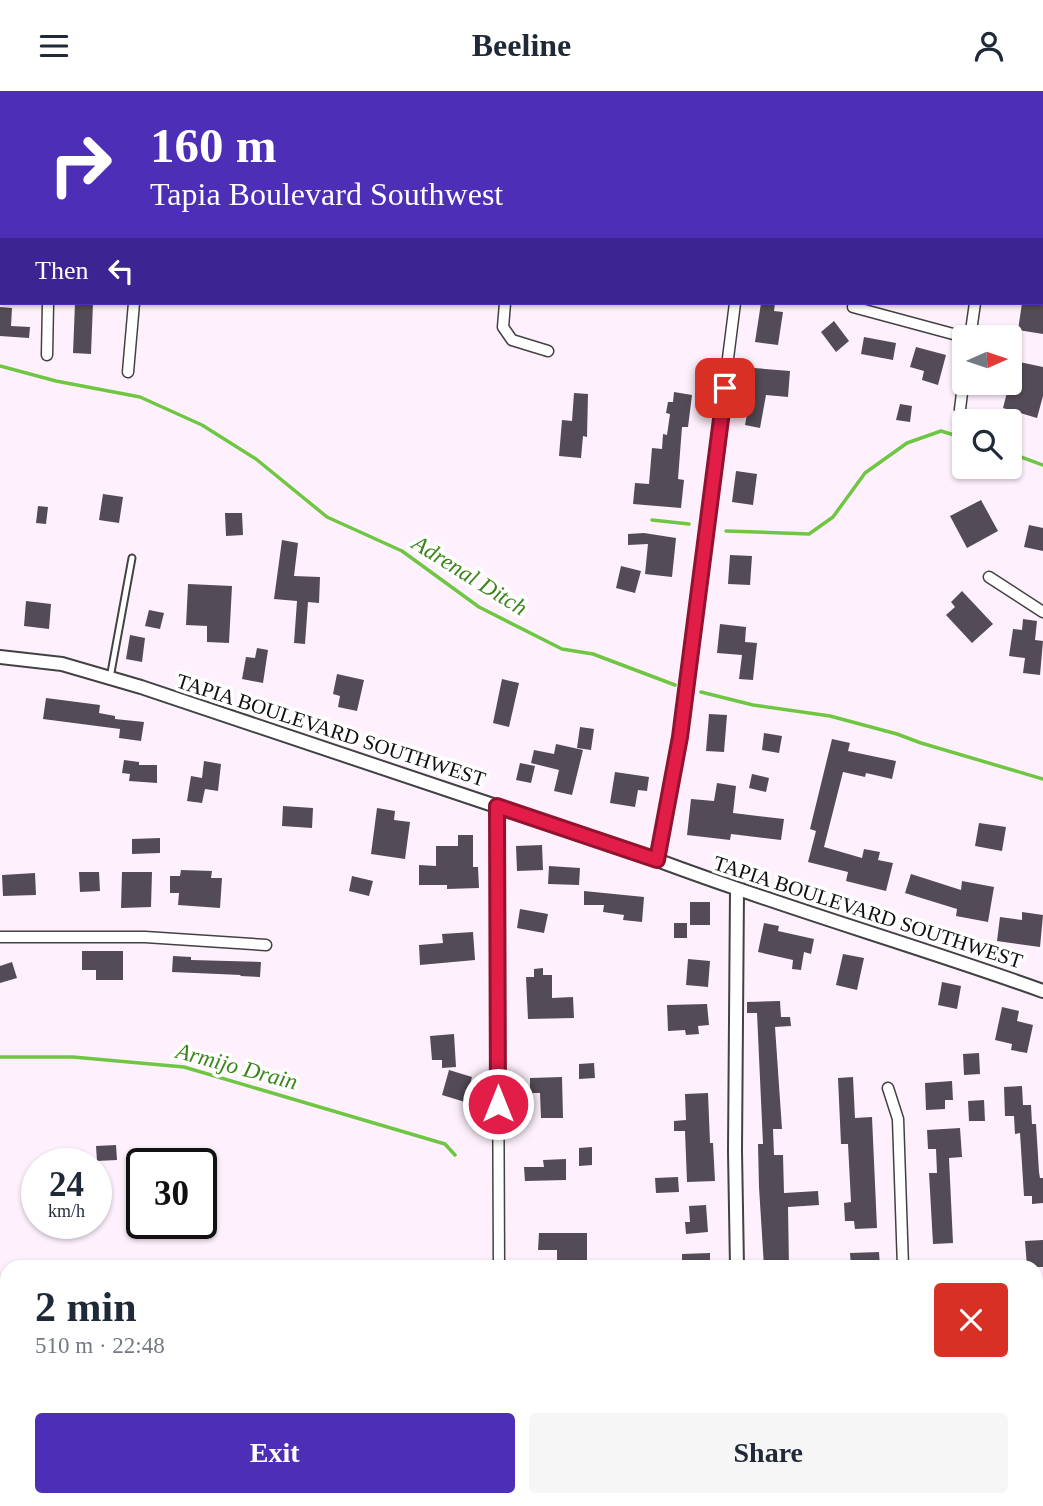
<!DOCTYPE html>
<meta charset="utf-8">
<style>
:root{--surface:#fff;--page:#f6f6f7;--text:#1f2937;--muted:#747a83;--accent:#4c2eb7}
body{margin:0;font-family:Georgia,serif;background:var(--page);color:var(--text);height:100vh;display:flex;flex-direction:column;font-size:26px;white-space:nowrap}
*{box-sizing:border-box;margin:0}
p{font-size:23px;color:var(--muted)}
.icon{flex:none;width:38px;height:38px;fill:none;stroke:currentColor;stroke-width:2;stroke-linecap:round;stroke-linejoin:round}
.map{position:relative;flex:1;overflow:hidden}
.panel{position:absolute;left:0px;top:1169px;width:1043px;height:247px;display:flex;flex-direction:column;background:var(--surface);border-radius:21px 21px 0 0;box-shadow:0 2px 5px #0004}
.panel>*{flex:none}
.banner{position:absolute;left:0px;top:0px;width:1043px;height:214px;box-shadow:0 2px 5px #0004;background:#4c2eb7;color:#fff;overflow:hidden}
.needle{width:46px;rotate:87deg}
.fabs{position:absolute;left:952px;top:234px;display:grid;gap:14px}
.fabs a{display:grid;place-items:center;width:70px;height:70px;border-radius:7px;background:var(--surface);box-shadow:0 2px 5px #0004;font-size:35px}
.speed{position:absolute;left:21px;top:1057px;display:flex;gap:14px;font-size:35px;font-weight:700;text-align:center}
.speed>*{display:grid;place-content:center;width:91px;height:91px;border-radius:50%;background:var(--surface);box-shadow:0 2px 5px #0004;line-height:1}
.speed small{font-size:18px;font-weight:400}
.speed .limit{border:4px solid #111;border-radius:10px;background:#fff;color:#111}
.pin{position:absolute;display:grid;place-items:center;width:60px;height:60px;color:#fff;margin:-30px;border-radius:14px;box-shadow:0 4px 10px #0006}
.me{position:absolute;width:77px;margin:-38px;rotate:0deg;stroke-linejoin:round;filter:drop-shadow(0 0 5px #0008)}
.turn{display:flex;align-items:center;gap:24px;height:147px;padding:0 35px;font-size:32px}
.turn .icon{width:91px;height:91px;stroke-width:2.5}
.turn b{display:block;font-size:49px;line-height:60px}
.then{display:flex;align-items:center;height:66px;padding:0 35px;background:#0003;gap:14px;font-size:26px}
.round{display:grid;place-items:center;flex:none;width:74px;height:74px;border-radius:7px;background:var(--page)}
.headline{display:flex;align-items:center;justify-content:space-between;height:119px;padding:0 35px}
h1{font-size:42px;font-weight:600;line-height:52px}
.primary-button{display:flex;gap:14px;margin-top:auto;padding:14px 35px}
.primary-button a{flex:1;height:80px;border-radius:7px;background:var(--accent);color:#fff;font-size:28px;font-weight:600;line-height:80px;text-align:center}
.primary-button a+a{background:var(--page);color:var(--text)}
header{display:flex;justify-content:space-between;align-items:center;height:91px;padding:0 35px;background:var(--surface);font-size:32px;font-weight:600}
.map>svg:first-child{display:block}
.lines{fill:none;stroke-linecap:round;stroke-linejoin:round}
.stream{stroke:#6fc643;stroke-width:3.5}
.building{fill:#534b57}
.service-casing{stroke:#424242;stroke-width:9}
.minor-casing{stroke:#424242;stroke-width:13}
.tertiary-casing{stroke:#424242;stroke-width:16}
.service{stroke:#fff;stroke-width:5}
.minor{stroke:#fff;stroke-width:10}
.tertiary{stroke:#fff;stroke-width:12}
.route-casing{stroke:#92132f;stroke-width:18}
.route{stroke:#e11d48;stroke-width:12}
.labels{text-anchor:middle;stroke-width:7;stroke-linejoin:round;paint-order:stroke}
.street-label{font-size:21px;fill:#0f0f0f;stroke:#fff}
.water-label{font-size:23px;font-style:italic;fill:#3c851c;stroke:#fff}
</style>
<header><svg class="icon" aria-label="menu" viewBox="0 0 24 24"><path d="M4 6h16M4 12h16M4 18h16"/></svg>Beeline<svg class="icon" aria-label="person" viewBox="0 0 24 24"><circle cx="12" cy="8" r="4"/><path d="M4 21q1-7 8-7t8 7"/></svg></header>
<div class="map">
<svg width="1043" height="1415" viewBox="0 0 1043 1415">
<rect width="100%" height="100%" fill="#fef1fd"/>
<g class="lines">
<path class="stream" d="M0,275L56,290L140,306L202,334L256,368L327,426L402,460L479,516L562,558L593,563L675,594
M1010,362L1043,374
M652,429L689,433
M726,440L809,443L833,426L865,382L907,352L941,340L964,347
M701,601L753,614L830,625L897,643L921,652L1043,688
M0,966H73L184,976L445,1053L455,1064"/>
</g>
<path class="building" d="M75,212H93L91,263L73,262Z
M761,212H775L774,220L783,221L778,254L755,251Z
M1022,212H1043V243L1018,239Z
M0,216L12,217L11,235L30,236L29,247L0,245Z
M834,230L849,250L836,261L821,241Z
M864,246L896,252L893,269L861,263Z
M916,256L946,264L938,294L922,289L924,280L910,276Z
M1015,270L1043,276V305L1037,327L1003,317Z
M754,277L790,280L788,306L766,304L760,337L745,334L748,317H751Z
M674,301L692,304L688,336H682L678,388L684,389L681,417L633,413L635,392L649,393L652,357L662,358L663,343L667,344L670,323L666,322L668,311H673Z
M574,302L588,303L587,346L583,345L581,367L559,365L562,329L572,330Z
M900,313L912,315L910,331L896,329Z
M736,380L757,383L753,414L732,411Z
M103,403L123,406L119,432L99,429Z
M981,409L998,440L967,457L950,425Z
M38,415L48,416L46,433L36,432Z
M225,422H242L243,444L226,445Z
M1029,434L1043,437V460L1024,456Z
M644,442L676,447L672,486L645,483L648,453L628,454V443Z
M282,449L298,452L294,485L320,486L319,512L308,511L305,553L294,552L297,510L274,508Z
M730,464L752,465L750,494L728,493Z
M621,475L641,480L635,502L616,497Z
M188,493L232,495L229,552L207,551V535L186,534Z
M962,500L993,533L972,552L946,524L955,516L951,511Z
M26,510L51,513L49,538L24,535Z
M149,519L164,522L160,538L145,535Z
M1023,528L1037,530L1035,549L1043,550L1040,584L1023,582L1025,567L1009,565L1013,538L1022,539Z
M720,533L746,536L745,551L757,552L753,589L739,588L742,564L717,562Z
M130,544L145,547L142,571L126,568Z
M257,557L268,559L263,592L242,588L246,566L255,567Z
M337,583L364,589L357,620L338,616L340,605L333,603Z
M502,588L519,592L509,636L493,632Z
M46,607L100,614L99,622L115,625V628L144,631L141,650L119,647L120,638L43,628Z
M709,623L727,624L724,661L706,660Z
M580,636L594,638L591,659L577,657Z
M764,642L782,645L779,662L762,659Z
M832,648L850,652L848,660L896,670L892,688L866,682L865,686L843,681L824,756L862,767L864,758L880,761L878,769L893,772L886,800L846,790L848,781L808,771L816,740L810,738Z
M556,653L583,659L572,704L554,700L559,679L531,672L534,659L554,663Z
M124,669L139,671V674H157V692L129,690L130,683L122,682Z
M204,670L221,673L218,700L205,698L202,712L187,710L191,685L202,687Z
M520,672L535,675L531,692L516,689Z
M615,681L649,686L647,700L638,699L635,716L610,712Z
M752,683L769,687L766,701L749,697Z
M717,692L736,695L733,722L784,728L781,749L731,743L730,749L687,744L691,708L714,710Z
M283,715L313,717L312,737L282,735Z
M377,717L395,720L394,729L410,731L405,768L371,763Z
M979,732L1006,736L1002,760L975,755Z
M458,744H473V776H478L479,797L447,798V794H419V774L436,775V755H458Z
M160,747V762L132,763V748Z
M542,754L543,779L517,780L516,755Z
M549,775L580,777L579,794L548,793Z
M181,779L212,780L211,787H222L220,817L178,814L179,802H170V785H180Z
M79,781H99L100,800L80,801Z
M122,781H152L151,816L121,817Z
M35,782L36,804L3,805L2,784Z
M911,783L961,799L962,790L994,796L988,831L956,825L957,818L905,802Z
M352,785L373,790L369,805L349,800Z
M584,800L644,806L642,831L623,829L624,824L603,821L604,814H584Z
M690,811H710V834H690Z
M520,818L548,823L544,842L517,837Z
M1022,821L1043,824L1040,856L997,850L1000,826L1022,829Z
M674,832H687V847H674Z
M764,832L779,835L778,840L814,848L811,863L804,861L801,879L792,878L793,869L758,861Z
M473,841L475,869L420,874L419,854L443,852L442,843Z
M82,860H123V889H96V879H82Z
M843,863L864,867L857,899L836,894Z
M173,865L191,866V869L261,871L260,886L240,885L241,884L172,881Z
M688,868L710,870L708,896L686,894Z
M12,871L17,887L0,892V875Z
M543,877V884H552V907L573,906L574,927L528,928L526,886H534V878Z
M942,891L961,895L957,918L938,914Z
M780,910L781,926H790L791,935L775,936L782,1038H773L774,1064H783L784,1102L818,1100L819,1114L788,1116L789,1176H764L759,1096L758,1053H763L757,922H747V911Z
M707,913L709,934L698,935L699,943L686,944L685,939L668,940L667,914Z
M1002,916L1019,920L1017,930L1033,934L1027,962L1011,959L1012,953L995,949Z
M454,943L456,976L442,977V969H432L430,945Z
M979,962L980,983L964,984L963,963Z
M594,972L595,987L579,988V973Z
M449,979L472,986L465,1011L442,1004Z
M562,986L563,1027H541L540,1002H530V987Z
M853,986L855,1027L872,1026L877,1137L855,1138L854,1130H845L844,1112L851,1111L848,1053H841L838,987Z
M952,990L953,1009H945V1018L926,1019L925,992Z
M1022,995L1023,1014H1031L1032,1033H1036L1039,1081L1040,1087H1043V1112L1032,1113V1105H1024L1020,1042L1015,1043L1014,1025H1005L1004,996Z
M708,1002L710,1052H713L715,1090L687,1091L685,1040H674V1030L686,1029L685,1003Z
M984,1009L985,1030H969L968,1010Z
M960,1037L962,1066L949,1067L953,1152L933,1153L929,1082H937L936,1058H928L927,1039Z
M116,1054L117,1069L97,1070L96,1055Z
M592,1056V1074L579,1075V1057Z
M566,1068V1089L525,1090L524,1076H544L543,1069Z
M678,1086L679,1101L656,1102L655,1087Z
M706,1114L708,1141L686,1143L685,1131H690L689,1115Z
M539,1142H587V1176H557V1159H538Z
M1043,1149V1176H1027L1025,1150Z
M879,1161L880,1176H851L850,1162Z
M710,1162V1176H682V1163Z"/>
<g class="lines">
<g class="service-casing">
<path id="service" d="M110,587L132,467"/>
</g>
<g class="minor-casing">
<path id="minor" d="M63,2V0
M151,2L152,0
M522,2V0
M760,2L761,0
M1007,2V0
M1041,68H1043
M0,159L2,160
M505,212L503,236L512,249L548,260
M853,216L968,247
M970,247L975,212
M47,264L48,212
M128,281L134,212
M960,318L964,286
M989,486L1043,521
M497,715L499,1176
M657,769L680,646L735,212
M0,846H145L266,854
M888,997L898,1028L903,1176
M910,1409V1415"/>
</g>
<g class="tertiary-casing">
<path id="tertiary" d="M0,566L62,573L141,596L657,769C784,817 915,854 1043,900
M737,799L735,1060L737,1176
M742,1409V1415"/>
</g>
<use href="#service" class="service"/>
<use href="#minor" class="minor"/>
<use href="#tertiary" class="tertiary"/>
</g>
<g class="lines">
<g class="route-casing">
<path id="route" d="M498,1013L497,715L657,769L680,646L725,297"/>
</g>
<use href="#route" class="route"/>
</g>
<g class="labels">
<g class="street-label">
<text transform="translate(331 639) rotate(18)" y="7">TAPIA BOULEVARD SOUTHWEST</text>
<text transform="translate(868 821) rotate(18)" y="7">TAPIA BOULEVARD SOUTHWEST</text>
</g>
<g class="water-label">
<text transform="translate(470 484) rotate(32)" y="8">Adrenal Ditch</text>
<text transform="translate(237 975) rotate(15)" y="8">Armijo Drain</text>
</g>
</g>
</svg>
<div class="fabs">
<a><svg class="needle" viewBox="-14 -14 28 28"><path d="M0-13l5 13h-10z" fill="#e53935"/><path d="M0 13l5-13h-10z" fill="#747a83"/></svg></a>
<a><svg class="icon" aria-label="search" viewBox="0 0 24 24"><circle cx="10" cy="10" r="6"/><path d="M15 15l6 6"/></svg></a>
</div>
<div class="speed"><div>24<small>km/h</small></div><div class="limit">30</div></div>
<div class="pin" style="left:725px;top:297px;background:#d93025"><svg class="icon" aria-label="arrive" viewBox="0 0 24 24"><path d="M6 21V4h12l-3 4 3 4H6"/></svg></div>
<svg class="me" style="left:498px;top:1013px" viewBox="-20 -20 40 40"><circle r="17" fill="#e11d48" stroke="#fff" stroke-width="3"/><path d="M0-11L8 9 0 5-8 9z" fill="#fff"/></svg>
<div class="banner">
<div class="turn"><svg class="icon" aria-label="right" viewBox="0 0 24 24"><path d="M7 20v-9h11M14 6l5 5-5 5"/></svg><div><b>160 m</b>Tapia Boulevard Southwest</div></div>
<div class="then">Then<svg class="icon" aria-label="left" viewBox="0 0 24 24"><path d="M17 20v-9H6M10 6l-5 5 5 5"/></svg></div>
</div>
<section class="panel">
<div class="headline"><div><h1>2 min</h1><p>510 m · 22:48</p></div><a class="round" style="background:#d93025;color:#fff"><svg class="icon" aria-label="close" viewBox="0 0 24 24"><path d="M6 6l12 12M18 6L6 18"/></svg></a></div>
<div class="primary-button"><a>Exit</a><a>Share</a></div>
</section>
</div>
